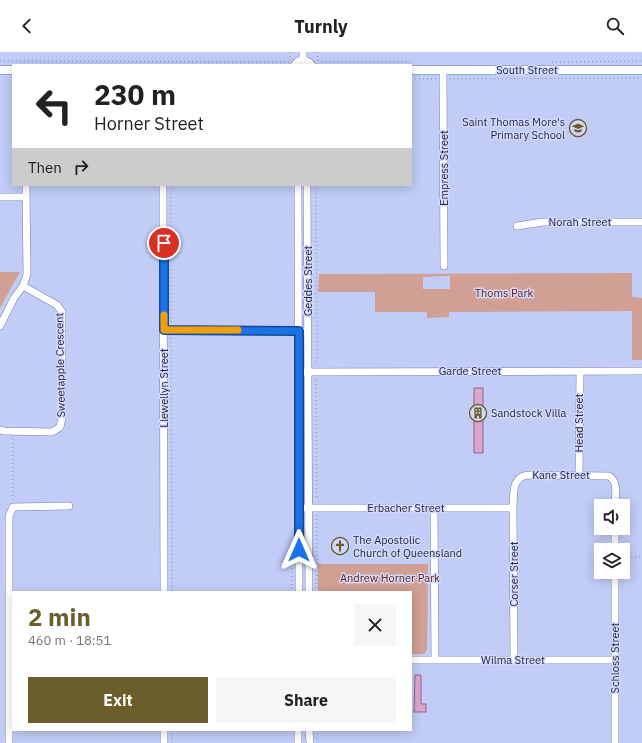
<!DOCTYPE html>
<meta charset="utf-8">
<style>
:root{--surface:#fff;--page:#f6f6f6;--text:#202124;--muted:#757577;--accent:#6b5e2b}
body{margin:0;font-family:"IBM Plex Sans",sans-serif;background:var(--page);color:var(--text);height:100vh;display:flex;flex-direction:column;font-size:15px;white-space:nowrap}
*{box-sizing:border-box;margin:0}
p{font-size:13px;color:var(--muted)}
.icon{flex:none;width:22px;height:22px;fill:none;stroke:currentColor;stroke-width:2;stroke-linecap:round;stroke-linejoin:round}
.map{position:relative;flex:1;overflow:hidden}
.sheet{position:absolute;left:12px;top:539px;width:400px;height:140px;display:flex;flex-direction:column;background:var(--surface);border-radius:0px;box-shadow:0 2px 10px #0003}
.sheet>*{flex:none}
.top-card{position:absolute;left:12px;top:12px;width:400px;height:122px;border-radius:0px;box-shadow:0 2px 10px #0003;background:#fff;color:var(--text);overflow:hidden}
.tools{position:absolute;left:594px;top:447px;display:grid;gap:8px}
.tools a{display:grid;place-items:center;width:36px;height:36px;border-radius:0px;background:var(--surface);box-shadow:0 2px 10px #0003;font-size:20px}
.pin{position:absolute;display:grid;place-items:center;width:34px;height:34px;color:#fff;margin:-17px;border:2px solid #fff;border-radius:50%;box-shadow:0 1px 4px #0007}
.me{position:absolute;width:44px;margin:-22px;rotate:0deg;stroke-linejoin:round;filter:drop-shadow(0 0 3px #0008)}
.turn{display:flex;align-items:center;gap:14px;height:84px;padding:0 16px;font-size:18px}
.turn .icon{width:52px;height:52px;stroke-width:2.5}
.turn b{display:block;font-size:28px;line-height:34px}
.then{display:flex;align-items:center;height:38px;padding:0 16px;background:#0003;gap:8px;font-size:15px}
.round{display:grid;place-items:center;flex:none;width:42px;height:42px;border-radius:0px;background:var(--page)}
.overview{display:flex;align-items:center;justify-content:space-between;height:68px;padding:0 16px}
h1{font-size:24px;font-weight:700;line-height:30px;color:var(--accent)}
.primary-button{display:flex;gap:8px;margin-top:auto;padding:8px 16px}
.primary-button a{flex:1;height:46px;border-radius:0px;background:var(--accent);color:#fff;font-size:16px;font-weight:700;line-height:46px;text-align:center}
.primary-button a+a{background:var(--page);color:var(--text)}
header{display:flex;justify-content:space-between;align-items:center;height:52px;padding:0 16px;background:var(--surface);font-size:18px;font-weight:700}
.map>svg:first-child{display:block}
.green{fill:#d19f93;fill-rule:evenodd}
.building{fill:#daa6ce;stroke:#906387}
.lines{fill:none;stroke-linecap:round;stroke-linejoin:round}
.minor-casing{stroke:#717cae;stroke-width:8}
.tertiary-casing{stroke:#717cae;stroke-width:9}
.path{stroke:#868eb0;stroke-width:1;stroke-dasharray:1 3;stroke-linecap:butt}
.minor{stroke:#fff;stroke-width:7}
.tertiary{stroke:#fff;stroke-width:8}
.route-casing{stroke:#114b97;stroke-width:10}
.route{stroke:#1a73e8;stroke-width:7}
.slow{stroke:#f59e0b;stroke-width:7}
.labels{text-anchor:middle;stroke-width:3;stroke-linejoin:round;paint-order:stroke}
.street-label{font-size:11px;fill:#272b40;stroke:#d1d9fb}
.poi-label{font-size:11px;fill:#272b40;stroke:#d1d9fb;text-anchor:start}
.park-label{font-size:11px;fill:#6c210f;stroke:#d1d9fb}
</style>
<header><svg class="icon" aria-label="back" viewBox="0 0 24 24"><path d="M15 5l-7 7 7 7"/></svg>Turnly<svg class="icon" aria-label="search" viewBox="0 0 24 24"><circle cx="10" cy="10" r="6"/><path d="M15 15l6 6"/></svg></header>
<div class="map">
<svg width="642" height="691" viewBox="0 0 642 691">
<rect width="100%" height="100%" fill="#c1ccf7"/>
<path class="green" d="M0,220H20L0,256Z
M632,221V245L642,246V308H632V259L449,260V265L427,266V260H375V240H318L319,222ZM443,224H450V237H423V225Z
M318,512H428L427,598L424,602H411V540H318Z"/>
<path class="building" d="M474,336H483V401H474Z
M415,623H421V652H426V660H414Z"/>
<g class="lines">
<g class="minor-casing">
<path id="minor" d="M303,8V0
M443,18L444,214
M163,133L164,540
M298,133L299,540
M307,133L309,540
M0,145H26
M517,174L543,170H642
M0,274L14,246L23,234L27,222L26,133
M164,278L302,279
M304,320L642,319
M0,378L4,379L52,380L60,375L62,366V260L57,253L23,234
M579,423L580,320
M305,456H513
M434,456L435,608
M615,498V476
M615,520V691
M411,608H615
M514,608L513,456C514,443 511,425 528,423L609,424C619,430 615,444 615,454
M309,678L310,691
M9,691V464L13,455L69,454
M164,691V678
M298,691V678"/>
</g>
<g class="tertiary-casing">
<path id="tertiary" d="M295,13C299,7 306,7 311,13
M0,18H13
M411,18H642"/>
</g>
<path class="path" d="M290,0V7
M317,0L318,8L323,10H411
M0,9L289,10
M552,10L642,9
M411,27H436
M450,27L642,26
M171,133V270
M316,133L317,312
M171,286L172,540
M316,328L317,448
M13,448V385
M317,463V540
M623,505H642
M292,508V540
M172,678V691
M317,691V678"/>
<use href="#minor" class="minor"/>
<use href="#tertiary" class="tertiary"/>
</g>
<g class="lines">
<g class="route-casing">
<path id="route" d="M164,191V278L299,279V498"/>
</g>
<use href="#route" class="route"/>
<path class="slow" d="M164,263V278H238"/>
</g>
<defs>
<g id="school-ring" transform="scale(0.9)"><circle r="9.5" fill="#d1d9fb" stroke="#6b5e2b" stroke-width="1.5"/><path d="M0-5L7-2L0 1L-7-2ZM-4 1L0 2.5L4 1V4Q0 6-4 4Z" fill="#6b5e2b"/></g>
<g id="building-ring" transform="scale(0.9)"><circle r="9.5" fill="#d1d9fb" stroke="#6b5e2b" stroke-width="1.5"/><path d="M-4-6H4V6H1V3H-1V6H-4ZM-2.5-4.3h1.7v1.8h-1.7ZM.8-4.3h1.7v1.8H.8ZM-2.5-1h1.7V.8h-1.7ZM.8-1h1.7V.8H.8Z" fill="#6b5e2b"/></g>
<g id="church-ring" transform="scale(0.9)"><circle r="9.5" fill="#d1d9fb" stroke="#6b5e2b" stroke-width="1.5"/><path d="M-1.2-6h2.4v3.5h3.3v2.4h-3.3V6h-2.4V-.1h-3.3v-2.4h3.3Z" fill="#6b5e2b"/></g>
</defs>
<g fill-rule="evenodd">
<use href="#school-ring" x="578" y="76"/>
<use href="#building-ring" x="478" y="361"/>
<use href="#church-ring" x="340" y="494"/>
</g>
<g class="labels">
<g class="street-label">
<text x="527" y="22">South Street</text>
<text transform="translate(444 116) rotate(-90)" y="4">Empress Street</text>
<text x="580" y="174">Norah Street</text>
<text transform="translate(308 229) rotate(-90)" y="4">Geddes Street</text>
<text transform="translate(60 313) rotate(-91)" y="4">Sweetapple Crescent</text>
<text x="470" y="323">Garde Street</text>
<text transform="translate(164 336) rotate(-90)" y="4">Llewellyn Street</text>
<text transform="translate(579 371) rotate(-90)" y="4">Head Street</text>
<text x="561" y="427">Kane Street</text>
<text x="406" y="460">Erbacher Street</text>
<text transform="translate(514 522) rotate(-90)" y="4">Corser Street</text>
<text transform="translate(615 606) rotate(-90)" y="4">Schloss Street</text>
<text x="513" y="612">Wilma Street</text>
</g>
<g class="poi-label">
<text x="565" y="74" text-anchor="end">Saint Thomas More's<tspan x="565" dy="13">Primary School</tspan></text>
<text x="491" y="365">Sandstock Villa</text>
<text x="353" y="492">The Apostolic<tspan x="353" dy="13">Church of Queensland</tspan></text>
</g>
<g class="park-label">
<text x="504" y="245">Thoms Park</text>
<text x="390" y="530">Andrew Horner Park</text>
</g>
</g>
</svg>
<div class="tools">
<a><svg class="icon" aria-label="sound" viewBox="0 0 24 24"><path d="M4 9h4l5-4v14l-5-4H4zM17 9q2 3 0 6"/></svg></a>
<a><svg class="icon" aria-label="layers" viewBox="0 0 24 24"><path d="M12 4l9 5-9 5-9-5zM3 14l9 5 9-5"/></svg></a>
</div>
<div class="pin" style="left:164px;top:191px;background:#d93025"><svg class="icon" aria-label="arrive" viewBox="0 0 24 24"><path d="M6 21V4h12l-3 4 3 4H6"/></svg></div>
<svg class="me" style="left:299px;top:498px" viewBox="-20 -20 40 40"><path d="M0-17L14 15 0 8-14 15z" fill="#1a73e8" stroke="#fff" stroke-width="4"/></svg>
<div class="top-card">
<div class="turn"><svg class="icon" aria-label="left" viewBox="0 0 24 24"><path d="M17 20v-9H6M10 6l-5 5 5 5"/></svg><div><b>230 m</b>Horner Street</div></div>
<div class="then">Then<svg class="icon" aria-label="right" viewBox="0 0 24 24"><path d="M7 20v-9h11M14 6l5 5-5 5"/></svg></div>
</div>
<section class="sheet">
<div class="overview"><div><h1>2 min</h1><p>460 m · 18:51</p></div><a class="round"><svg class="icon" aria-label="close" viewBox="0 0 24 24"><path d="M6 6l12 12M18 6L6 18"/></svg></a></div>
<div class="primary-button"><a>Exit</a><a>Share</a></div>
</section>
</div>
